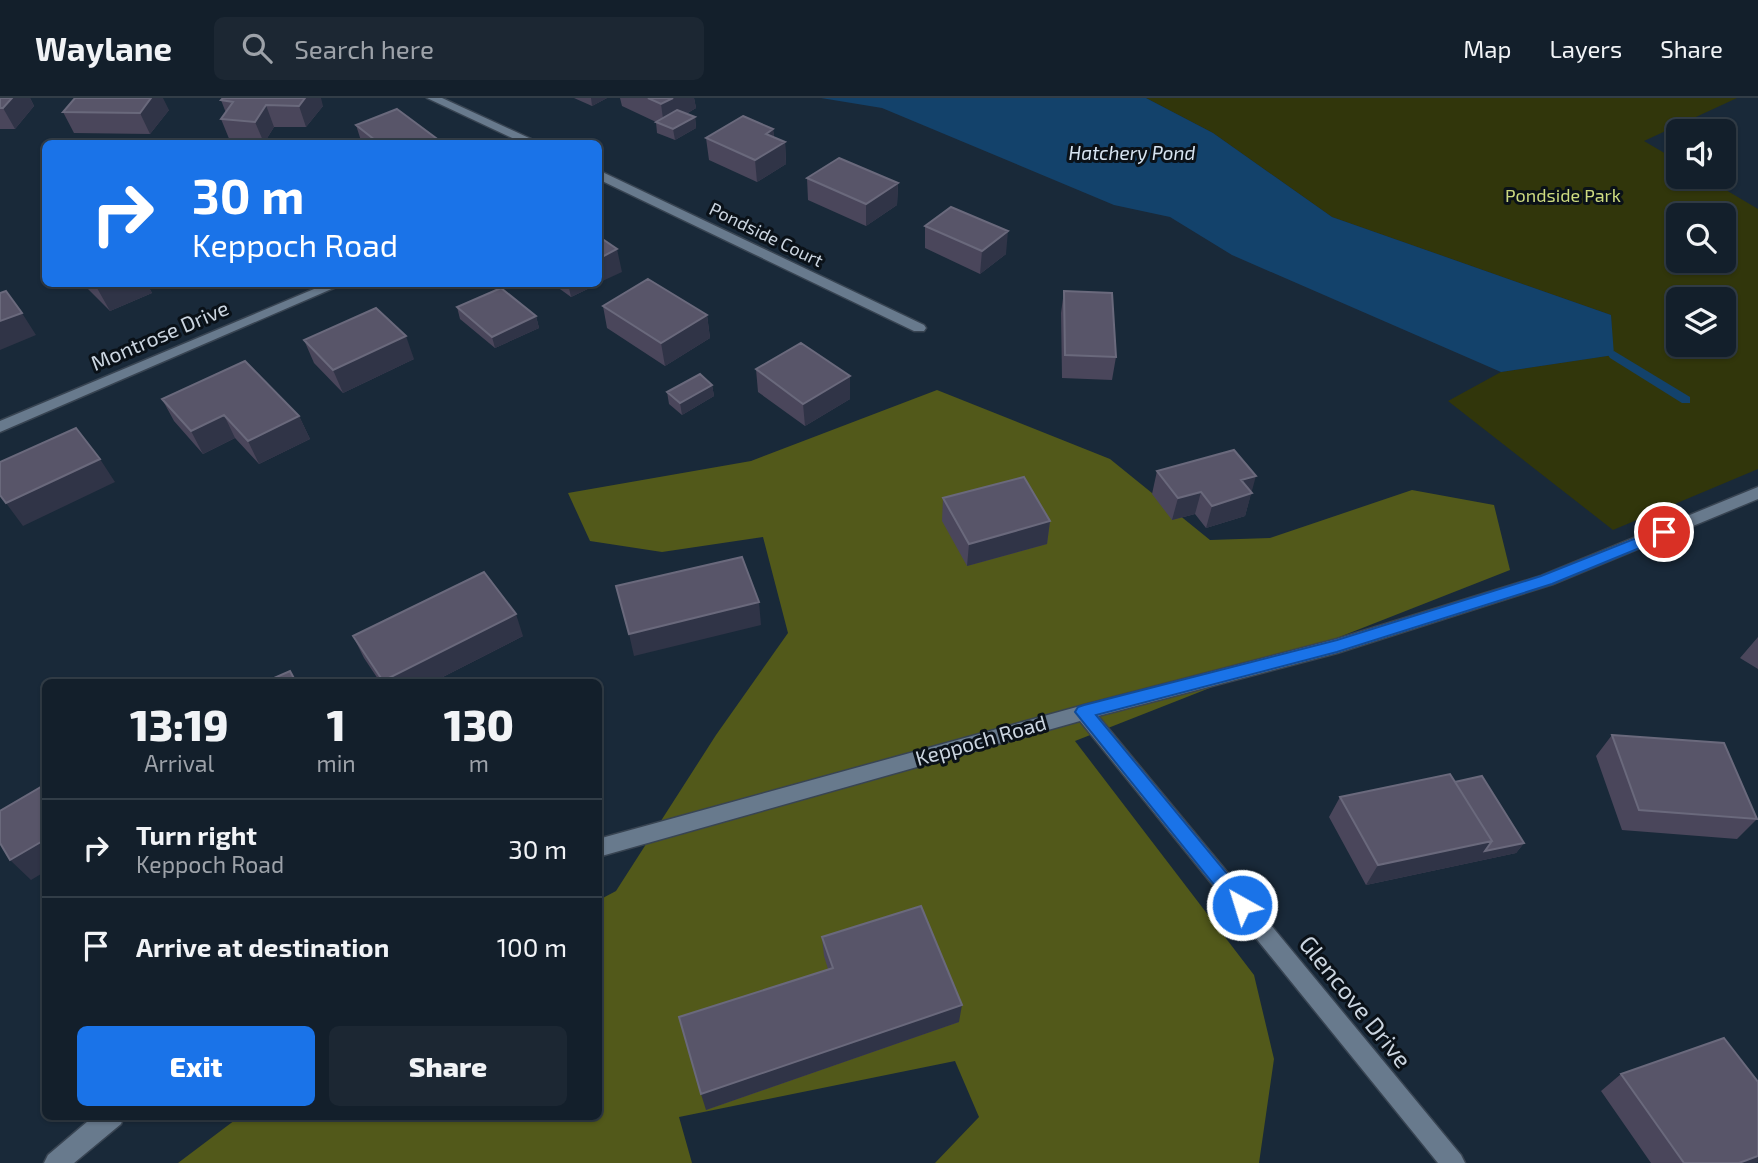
<!DOCTYPE html>
<style>
:root{--surface:#131f2b;--page:#1c2733;--text:#f1f3f6;--muted:#9da2a9;--line:#323d47;--accent:#1a73e8}
body{margin:0;font-family:"Exo 2",sans-serif;background:var(--page);color:var(--text);height:100vh;display:flex;flex-direction:column;font-size:26px;white-space:nowrap}
*{box-sizing:border-box;margin:0}
p{font-size:23px;color:var(--muted)}
.icon{flex:none;width:38px;height:38px;fill:none;stroke:currentColor;stroke-width:2;stroke-linecap:round;stroke-linejoin:round}
.map{position:relative;flex:1;overflow:hidden}
.side{position:absolute;left:42px;top:581px;width:560px;height:441px;display:flex;flex-direction:column;background:var(--surface);border-radius:10px;box-shadow:0 2px 5px #0004,0 0 0 2px var(--line)}
.side>*{flex:none}
.top-card{position:absolute;left:42px;top:42px;width:560px;height:147px;border-radius:10px;box-shadow:0 2px 5px #0004,0 0 0 2px var(--line);background:#1a73e8;color:#fff;overflow:hidden}
.buttons{position:absolute;left:1666px;top:21px;display:grid;gap:14px}
.buttons a{display:grid;place-items:center;width:70px;height:70px;border-radius:10px;background:var(--surface);box-shadow:0 2px 5px #0004,0 0 0 2px var(--line);font-size:35px}
.pin{position:absolute;display:grid;place-items:center;width:60px;height:60px;color:#fff;margin:-30px;border:4px solid #fff;border-radius:50%;box-shadow:0 2px 7px #0007}
.me{position:absolute;width:77px;margin:-38px;rotate:321deg;stroke-linejoin:round;filter:drop-shadow(0 0 5px #0008)}
.turn{display:flex;align-items:center;gap:24px;height:147px;padding:0 35px;font-size:32px}
.turn .icon{width:91px;height:91px;stroke-width:2.5}
.turn b{display:block;font-size:49px;line-height:60px}
.eta{display:flex;justify-content:space-evenly;align-items:center;height:119px;text-align:center}
.eta b{font-size:42px;font-weight:800;line-height:49px}
.cta{display:flex;gap:14px;margin-top:auto;padding:14px 35px}
.cta a{flex:1;height:80px;border-radius:10px;background:var(--accent);color:#fff;font-size:28px;font-weight:800;line-height:80px;text-align:center}
.cta a+a{background:var(--page);color:var(--text)}
ul{padding:0;list-style:none}
li{display:flex;align-items:center;gap:21px;height:98px;padding:0 35px;border-top:2px solid var(--line)}
li div{flex:1}
li b{display:block;font-size:26px}
li em{font-style:normal}
header{display:flex;align-items:center;gap:42px;box-sizing:border-box;height:98px;padding:0 35px;background:var(--surface);border-bottom:2px solid var(--line)}
header strong{font-size:33px}
nav{display:flex;gap:38px;margin-inline-start:auto;font-size:24px}
.search{width:490px;height:63px;background:var(--page);display:flex;align-items:center;gap:18px;box-sizing:border-box;padding:0 24px;border-radius:10px;color:var(--muted);font-size:26px}
.map>svg:first-child{display:block}
.green{fill:#31360b;fill-rule:evenodd}
.forest{fill:#52591a}
.water{fill:#13426b}
.lines{fill:none;stroke-linecap:round;stroke-linejoin:round}
.stream{fill:#13426b;fill-rule:evenodd}
.minor-casing{stroke:#384452;stroke-width:3}
.minor{fill:#687a8d;fill-rule:evenodd}
.wall{fill:#4a465b}
.shaded-wall{fill:#303447}
.building{fill:#585569;stroke:#6a697c;stroke-width:2}
.route{fill:#1a73e8;stroke:#114b97;stroke-width:2}
.labels{text-anchor:middle;stroke-width:6;stroke-linejoin:round;paint-order:stroke}
.far-park-label{font-size:18px;fill:#cedb80;stroke:#0a1118}
.far-street-label{font-size:18px;fill:#cbd5e0;stroke:#0a1118}
.far-water-label{font-size:19px;font-style:italic;fill:#d8e5f2;stroke:#0a1118}
.street-label{font-size:21px;fill:#cbd5e0;stroke:#0a1118}
.near-street-label{font-size:24px;fill:#cbd5e0;stroke:#0a1118}
</style>
<header>
<strong>Waylane</strong>
<div class="search"><svg class="icon" aria-label="search" viewBox="0 0 24 24"><circle cx="10" cy="10" r="6"/><path d="M15 15l6 6"/></svg>Search here</div>
<nav><a>Map</a><a>Layers</a><a>Share</a></nav>
</header>
<div class="map">
<svg width="1758" height="1065" viewBox="0 0 1758 1065">
<rect width="100%" height="100%" fill="#192939"/>
<path class="green" d="M1146,0H1737L1644,43L1678,63V79H1704L1758,111V371L1613,432L1448,303L1501,274L1613,257L1611,217L1332,119L1213,35ZM1678,117H1724V163H1678ZM1678,201H1724V247H1678Z"/>
<path class="forest" d="M937,292L1110,361L1210,442L1270,440L1412,392L1494,407L1510,472L1075,643L1254,877L1274,961L1259,1065H935L979,1019L955,963L679,1019L692,1065H178L239,1019L598,1018L599,802L616,793L716,637L788,535L763,439L662,454L590,443L568,395L751,363Z"/>
<path class="water" d="M821,0H1146L1213,35L1332,119L1611,217L1614,257L1501,274L1232,157L1170,119L1114,107L882,10Z"/>
<g class="lines">
<path class="stream" d="M1614,253L1690,299V305H1682L1610,260L1608,257Z"/>
<g class="minor-casing">
<path id="minor" d="M427,0H442L542,46H525Z
M598,72L924,227L926,230L924,233H914L598,81Z
M326,186H343L0,334V323Z
M1758,389V401L1553,486L1337,555L1098,618L1461,1057L1465,1065H1438L1080,623L598,759V741L1084,607L1337,541L1541,478Z
M94,1018H124L121,1026L74,1065H44L48,1057Z"/>
</g>
<use href="#minor" class="minor"/>
</g>
<path class="wall" d="M0,0H30L34,8L15,31H0Z
M574,0H607L592,8Z
M620,0H694L696,10L686,16L695,19L696,30L675,42L657,35L656,24L622,8Z
M221,2L323,8L306,29H274L264,45L230,43L221,21L226,15Z
M169,12L150,36L74,35L63,14Z
M356,27L444,46H362Z
M773,31L774,39L785,44L786,66L757,84L709,62L706,40Z
M807,80L898,85L897,107L866,128L808,102Z
M925,128L1006,156L980,176L925,150Z
M83,186H147L152,195L110,213Z
M553,186H598L571,199Z
M1064,193L1116,259L1112,282L1062,280L1061,215Z
M603,208L707,217L710,240L665,268L607,230Z
M457,209L536,218L539,230L495,250L460,221Z
M304,242L414,261L343,295L314,265Z
M756,271L850,301L805,328L758,294Z
M712,287L714,298L682,317L669,306L667,294Z
M162,301L299,318L310,341L259,366L235,340L203,356L174,323Z
M1157,373L1251,395L1245,418L1206,430L1195,416L1172,422L1152,396Z
M943,400L1050,423L1047,446L967,468L942,423Z
M353,538H523L433,584H380L364,560Z
M1758,539V571L1740,560Z
M1612,637L1757,721L1737,741L1622,732L1596,658Z
M1455,684L1524,745L1516,755L1366,787L1329,719L1340,699Z
M822,839L959,924L706,1012L828,871L824,858Z
M1621,976L1755,1065H1651L1601,993Z"/>
<path class="shaded-wall" d="M12,0H30L34,8L15,31L3,10Z
M151,0H163L169,12L150,36L140,15Z
M305,0H321L323,8L306,29L299,8Z
M591,0H607L592,8Z
M673,0H694L696,10L664,28L661,6Z
M266,7L274,29L264,45L255,24Z
M695,19L696,30L675,42L673,31Z
M773,31L775,50L785,44L786,66L757,84L755,62L766,36Z
M898,85L897,107L866,128V106Z
M1008,133L1006,156L980,176L982,153Z
M617,151L622,174L598,185V161Z
M108,186H147L152,195L110,213L97,190Z
M568,186H598L571,199Z
M22,215L36,237L0,252V223Z
M707,217L710,240L665,268L661,245Z
M536,218L539,230L495,250L492,239Z
M406,238L414,261L343,295L333,272Z
M850,278V301L805,328L803,306Z
M712,287L714,298L682,317L680,305Z
M224,317L235,340L203,356L191,333Z
M299,318L310,341L259,366L248,343Z
M100,361L115,384L23,428L6,405Z
M1256,378L1245,418L1206,430L1212,408L1241,382Z
M1201,394L1195,416L1172,422L1178,400Z
M1050,423L1047,446L967,468L969,446Z
M759,504L761,527L634,558L629,536Z
M516,516L523,538L433,584H383V583Z
M46,741V773L31,782L10,762Z
M1492,743L1524,745L1516,755L1366,787L1378,767Z
M962,907L959,924L706,1012L701,996Z
M1758,1058V1064L1755,1065H1739Z"/>
<path class="building" d="M0,0H12L3,10H0Z
M75,0H151L140,15L63,14Z
M223,0H305L299,8L266,7L255,24L221,21L233,4L221,2Z
M648,0H673L661,6Z
M397,11L444,46H380L356,27Z
M677,12L695,19L673,31L656,24Z
M743,18L773,31L766,36L785,44L755,62L706,40Z
M839,60L898,85L866,106L807,80Z
M951,109L1008,133L982,153L925,128Z
M598,138L617,151L598,161Z
M648,181L707,217L661,245L603,208Z
M93,186H108L97,190Z
M501,190L536,218L492,239L457,209Z
M6,193L22,215L0,223V195Z
M1064,193L1112,195L1116,259L1065,257Z
M376,210L406,238L333,272L304,242Z
M801,245L850,278L803,306L756,271Z
M245,263L299,318L248,343L224,317L191,333L162,301Z
M700,276L712,287L680,305L667,294Z
M76,330L100,361L6,405L0,397V364Z
M1234,352L1256,378L1241,382L1252,395L1212,408L1201,394L1178,400L1157,373Z
M1024,379L1050,423L969,446L943,400Z
M742,459L759,504L629,536L616,488Z
M484,474L516,516L383,583L353,538Z
M290,573L296,584H265Z
M1612,637L1724,645L1757,721L1639,712Z
M1450,676L1492,743L1378,767L1340,699Z
M1482,678L1524,745L1485,753L1492,743L1455,684Z
M46,686V741L10,762L0,745V713Z
M921,808L962,907L701,996L679,919L833,870L822,839Z
M1724,940L1758,984V1058L1739,1065H1684L1621,976Z"/>
<path class="route" d="M1664,429L1669,430L1672,434L1669,438L1552,486L1337,554L1096,617L1248,801L1251,807L1248,813L1242,816L1235,813L1075,614L1078,609L1084,607L1337,542L1541,478Z"/>
<g class="labels">
<g class="far-park-label">
<text x="1563" y="104">Pondside Park</text>
</g>
<g class="far-street-label">
<text transform="translate(766 137) rotate(26)" y="6">Pondside Court</text>
</g>
<g class="far-water-label">
<text x="1132" y="62">Hatchery Pond</text>
</g>
<g class="street-label">
<text transform="translate(160 238) rotate(-23)" y="7">Montrose Drive</text>
<text transform="translate(981 643) rotate(-16)" y="7">Keppoch Road</text>
</g>
<g class="near-street-label">
<text transform="translate(1355 904) rotate(51)" y="8">Glencove Drive</text>
</g>
</g>
</svg>
<div class="buttons">
<a><svg class="icon" aria-label="sound" viewBox="0 0 24 24"><path d="M4 9h4l5-4v14l-5-4H4zM17 9q2 3 0 6"/></svg></a>
<a><svg class="icon" aria-label="search" viewBox="0 0 24 24"><circle cx="10" cy="10" r="6"/><path d="M15 15l6 6"/></svg></a>
<a><svg class="icon" aria-label="layers" viewBox="0 0 24 24"><path d="M12 4l9 5-9 5-9-5zM3 14l9 5 9-5"/></svg></a>
</div>
<div class="pin" style="left:1664px;top:434px;background:#d93025"><svg class="icon" aria-label="arrive" viewBox="0 0 24 24"><path d="M6 21V4h12l-3 4 3 4H6"/></svg></div>
<svg class="me" style="left:1242px;top:807px" viewBox="-20 -20 40 40"><circle r="17" fill="#1a73e8" stroke="#fff" stroke-width="3"/><path d="M0-11L8 9 0 5-8 9z" fill="#fff"/></svg>
<div class="top-card">
<div class="turn"><svg class="icon" aria-label="right" viewBox="0 0 24 24"><path d="M7 20v-9h11M14 6l5 5-5 5"/></svg><div><b>30 m</b>Keppoch Road</div></div>
</div>
<section class="side">
<div class="eta">
<div><b>13:19</b><p>Arrival</p></div>
<div><b>1</b><p>min</p></div>
<div><b>130</b><p>m</p></div>
</div>
<ul>
<li><svg class="icon" aria-label="right" viewBox="0 0 24 24"><path d="M7 20v-9h11M14 6l5 5-5 5"/></svg><div><b>Turn right</b><p>Keppoch Road</p></div><em>30 m</em></li>
<li><svg class="icon" aria-label="arrive" viewBox="0 0 24 24"><path d="M6 21V4h12l-3 4 3 4H6"/></svg><div><b>Arrive at destination</b></div><em>100 m</em></li>
</ul>
<div class="cta"><a>Exit</a><a>Share</a></div>
</section>
</div>
